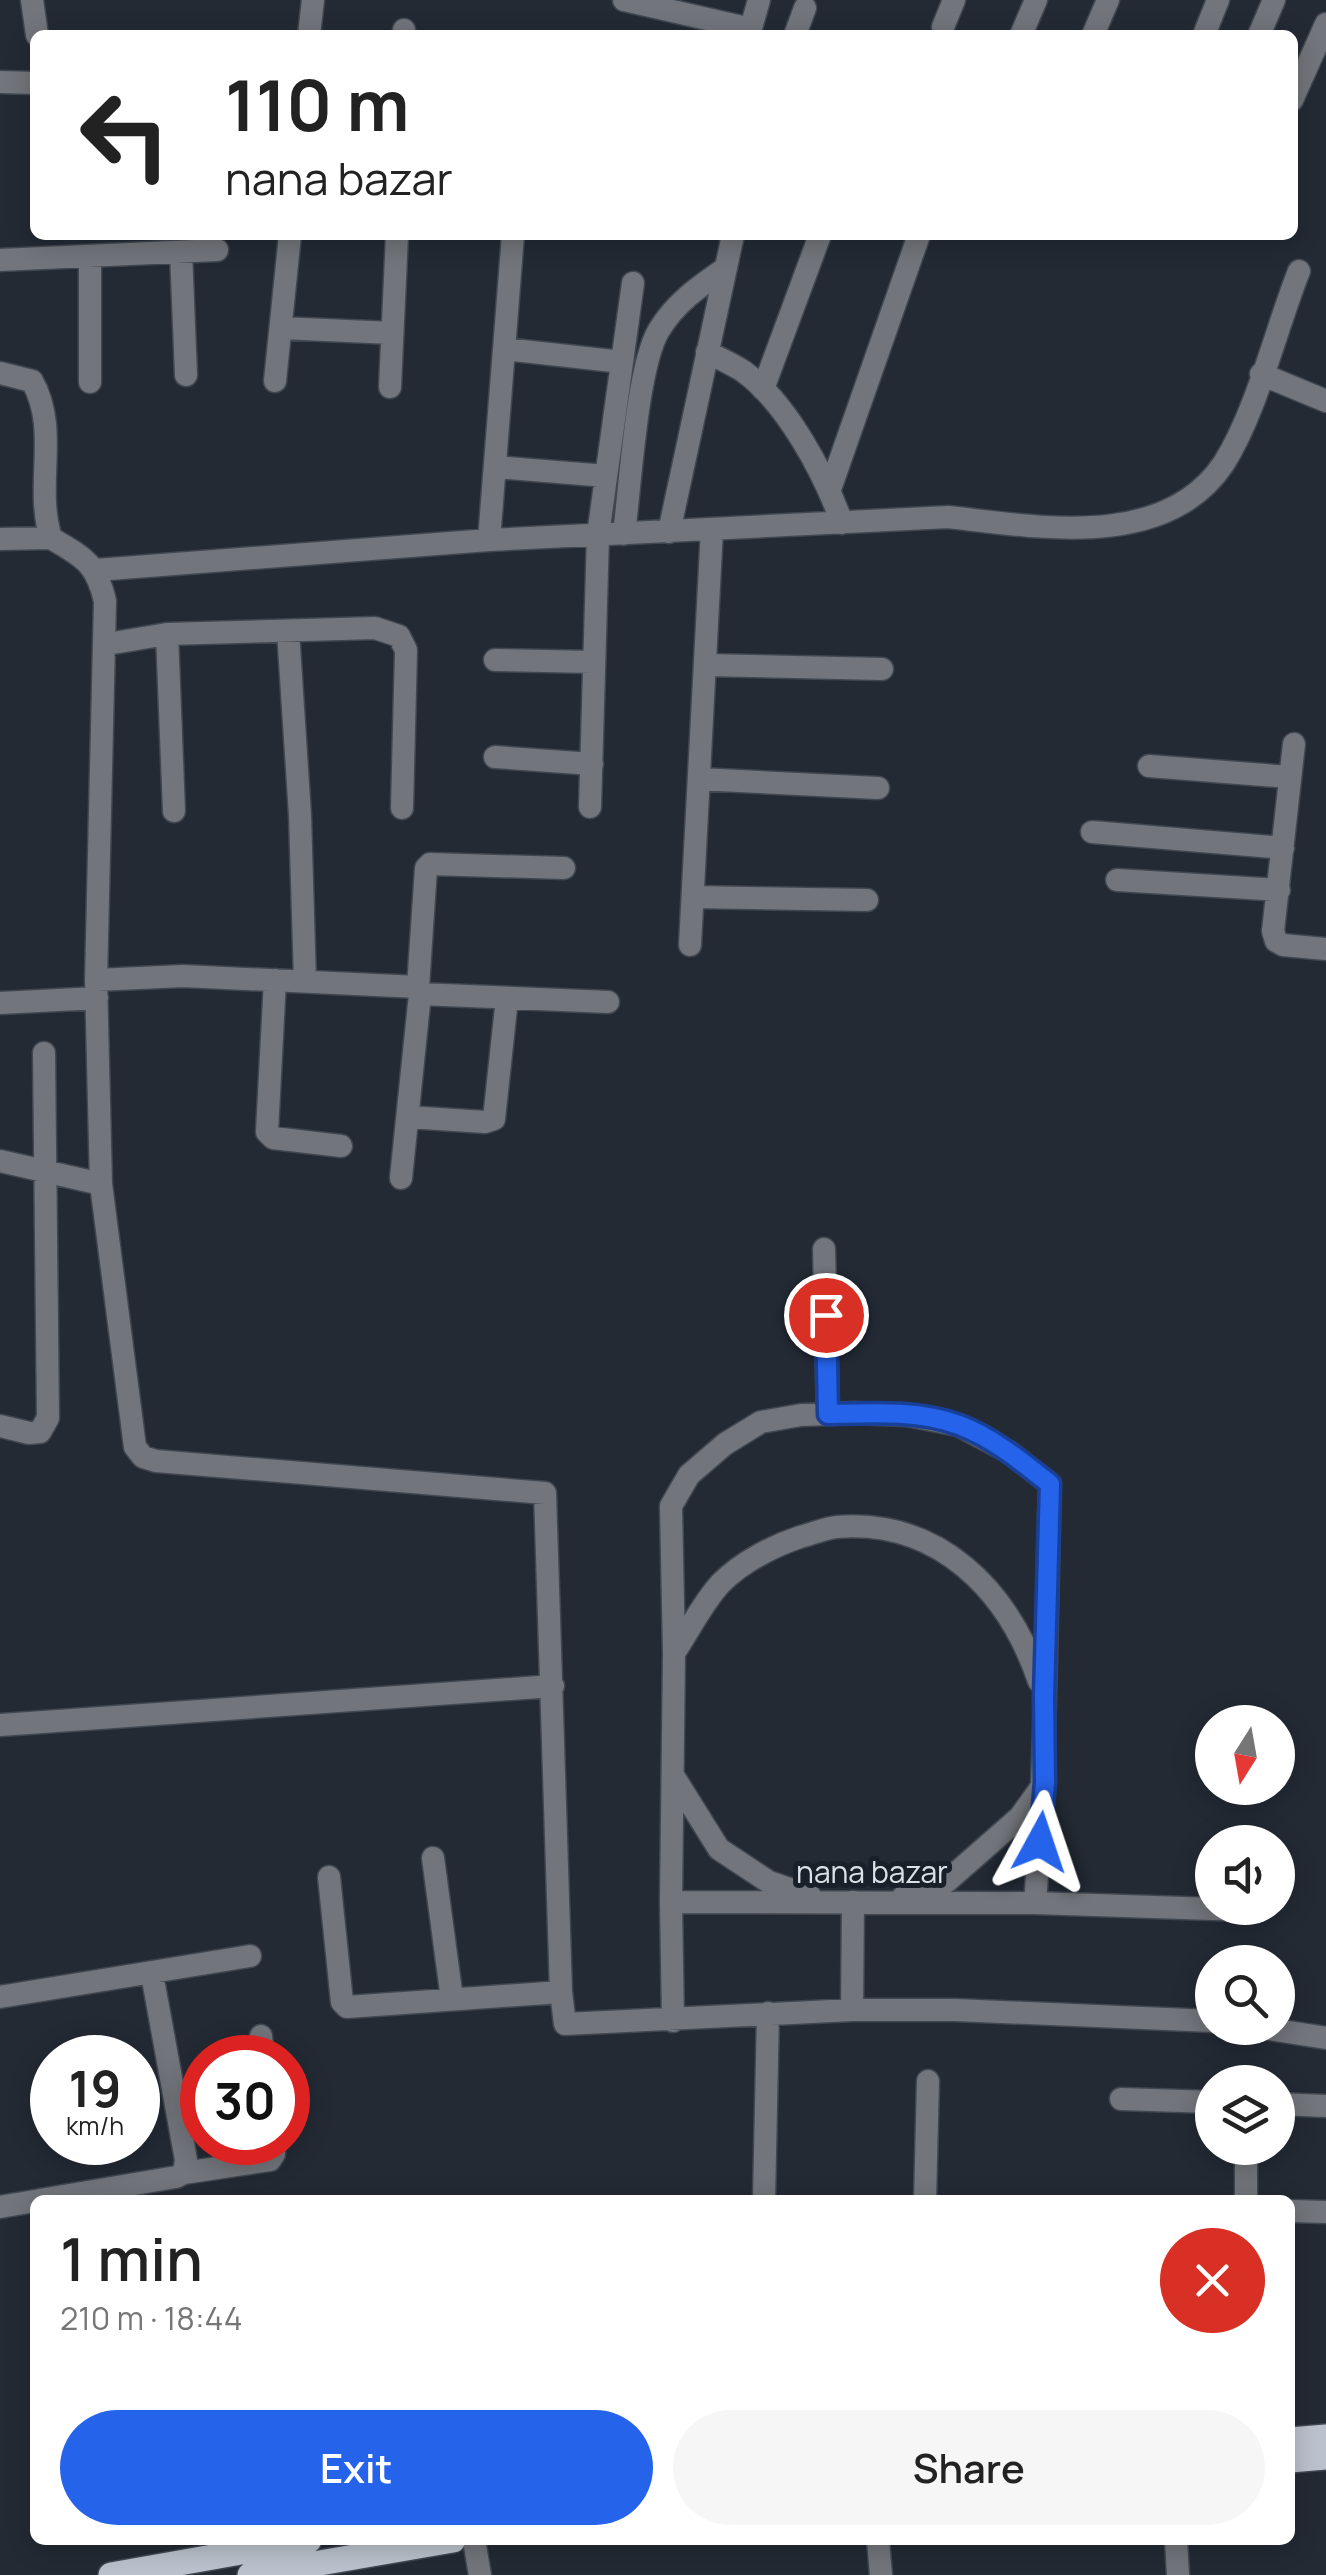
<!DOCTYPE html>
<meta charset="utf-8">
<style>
:root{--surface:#fff;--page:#f6f6f6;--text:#222;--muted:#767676;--accent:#2563eb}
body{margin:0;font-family:Manrope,sans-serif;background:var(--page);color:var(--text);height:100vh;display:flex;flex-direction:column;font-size:38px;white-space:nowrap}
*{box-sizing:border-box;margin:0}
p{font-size:32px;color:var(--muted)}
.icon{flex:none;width:55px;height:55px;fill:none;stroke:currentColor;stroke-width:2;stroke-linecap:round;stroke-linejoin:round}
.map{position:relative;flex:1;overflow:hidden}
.panel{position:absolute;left:30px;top:2195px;width:1265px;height:350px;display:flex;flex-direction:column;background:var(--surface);border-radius:15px;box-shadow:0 5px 25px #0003}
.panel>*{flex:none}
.banner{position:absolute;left:30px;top:30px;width:1268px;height:210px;border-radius:15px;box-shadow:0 5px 25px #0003;background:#fff;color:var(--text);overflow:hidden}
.needle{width:65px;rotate:191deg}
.fabs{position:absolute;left:1195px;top:1705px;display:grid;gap:20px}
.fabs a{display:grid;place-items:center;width:100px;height:100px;border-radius:50%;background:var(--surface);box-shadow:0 5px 25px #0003;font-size:50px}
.speed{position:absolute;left:30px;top:2035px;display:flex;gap:20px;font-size:50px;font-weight:700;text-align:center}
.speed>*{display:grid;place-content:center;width:130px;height:130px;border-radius:50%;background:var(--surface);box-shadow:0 5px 25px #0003;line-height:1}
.speed small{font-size:25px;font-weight:400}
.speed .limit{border:15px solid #d22;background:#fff;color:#111}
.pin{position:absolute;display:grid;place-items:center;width:85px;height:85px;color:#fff;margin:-42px;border:5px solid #fff;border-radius:50%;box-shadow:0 2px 10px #0007}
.me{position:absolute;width:110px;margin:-55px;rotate:5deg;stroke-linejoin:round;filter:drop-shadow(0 0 8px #0008)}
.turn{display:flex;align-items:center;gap:35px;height:210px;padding:0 30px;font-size:45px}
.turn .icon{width:130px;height:130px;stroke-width:2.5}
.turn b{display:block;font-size:70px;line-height:85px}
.round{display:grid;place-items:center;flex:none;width:105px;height:105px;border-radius:52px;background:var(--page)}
.summary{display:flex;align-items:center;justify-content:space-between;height:170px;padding:0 30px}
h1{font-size:60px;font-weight:600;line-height:75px}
.button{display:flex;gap:20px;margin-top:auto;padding:20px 30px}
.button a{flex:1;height:115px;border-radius:60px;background:var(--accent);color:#fff;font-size:40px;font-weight:600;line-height:115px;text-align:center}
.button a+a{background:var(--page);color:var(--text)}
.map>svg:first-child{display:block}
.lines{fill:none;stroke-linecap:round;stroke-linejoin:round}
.minor-casing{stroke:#414751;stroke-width:25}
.major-casing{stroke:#414751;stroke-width:28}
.minor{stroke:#72757b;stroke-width:22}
.major{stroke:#bbc2cd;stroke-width:25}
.route-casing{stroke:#184099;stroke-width:25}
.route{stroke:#2563eb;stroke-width:18}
.labels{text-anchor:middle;stroke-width:10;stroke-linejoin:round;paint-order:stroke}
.street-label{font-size:30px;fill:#dce0e7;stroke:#1a202a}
</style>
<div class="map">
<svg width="1326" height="2575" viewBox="0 0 1326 2575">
<rect width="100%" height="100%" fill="#232a34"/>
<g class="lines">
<g class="minor-casing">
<path id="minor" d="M32,0L37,35
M624,0L751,29
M943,27L954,0
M309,35L313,0
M404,35V30
M749,35L759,0
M795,35L805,8
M1021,35L1036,0
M1093,35L1108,0
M1204,35L1218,0
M1259,35L1274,0
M0,82L35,83
M1292,100L1326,24
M181,252L186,375
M90,256V382
M0,260L217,250
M281,328L392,333
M504,349L622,362
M707,352C719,358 732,364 743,371C787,403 824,473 842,523
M0,373L32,381C60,430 34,485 51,538C83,557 96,562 105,601L96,980L101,1184L135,1447L143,1457L156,1461L545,1493L561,1992L565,2024L852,2010H956L1212,2021
M1261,374L1326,401
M275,381L290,235
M390,387L397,235
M763,389L820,235
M495,467L606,476
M830,489L919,235
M669,532L733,235
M624,534C630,488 637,366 659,330C676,302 700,286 726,268
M0,539L51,538
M489,540L513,235
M96,570L489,540L948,517C1038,527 1166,551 1224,463C1256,413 1276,329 1299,271
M288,631L300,815L305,981
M167,634L174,811
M107,644L167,634L375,628L399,636L406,650L402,808
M495,660L594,662
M705,665L882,669
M1294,744L1273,931L1276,941L1283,945L1326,949
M495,757L592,764
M1149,766L1290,777
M699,779L878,788
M590,807L598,535L633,283
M1092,832L1283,848
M1117,880L1279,890
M693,897L867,900
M690,945L712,529
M96,980L183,976L418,987L420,994L401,1178
M275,980L267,1132L273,1138L341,1146
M418,987L426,868L430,864L564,868
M420,994L608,1002
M0,1003L97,998
M408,1117L485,1122L494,1119L507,998
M0,1161L101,1184
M824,1249L828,1414
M0,1426L29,1433L40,1432L48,1418L44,1053
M674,1653C689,1631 703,1602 721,1583C742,1562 773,1546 800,1537C812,1534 825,1528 837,1527C939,1519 1008,1590 1039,1681
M0,1725L553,1686
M674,1777L719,1849L769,1882L810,1896
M433,1858L452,1999
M329,1877L342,2002L347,2007L561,1992
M903,1897L946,1882L1020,1817L1043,1785
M671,1902L673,2021
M1035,1903C1046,1763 1046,1624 1050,1484L1009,1452L958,1425L907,1415L854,1413L801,1415L761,1422L725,1444L689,1475L671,1506L674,1653L671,1902L1035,1903L1243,1910
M0,1997L250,1956
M852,2010L853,1902
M1263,2028L1326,2038
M261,2036L263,2058
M1121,2099L1212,2102
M1278,2104L1326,2106
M184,2173L270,2160L274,2154V2142
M40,2200L176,2177L184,2173L186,2160L152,1974
M764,2200L768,2013
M925,2200L928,2081
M1246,2200V2148
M0,2207L35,2201
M1290,2211L1326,2212
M474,2540L480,2575
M878,2540L881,2575
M1176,2540L1178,2575"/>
</g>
<g class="major-casing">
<path id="major" d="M1290,2440L1326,2437
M1290,2460L1326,2457
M111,2575L309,2540
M250,2575L453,2540"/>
</g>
<use href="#minor" class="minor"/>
<use href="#major" class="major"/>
</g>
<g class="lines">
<g class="route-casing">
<path id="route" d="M826,1315L828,1414C870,1413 919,1410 959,1425C992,1437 1022,1462 1050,1484L1044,1696L1045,1782L1040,1842"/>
</g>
<use href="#route" class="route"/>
</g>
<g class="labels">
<g class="street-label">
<text x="872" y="1883">nana bazar</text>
</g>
</g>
</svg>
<div class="fabs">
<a><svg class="needle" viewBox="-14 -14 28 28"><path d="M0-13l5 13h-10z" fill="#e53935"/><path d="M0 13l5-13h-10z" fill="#767676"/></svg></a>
<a><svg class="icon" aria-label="sound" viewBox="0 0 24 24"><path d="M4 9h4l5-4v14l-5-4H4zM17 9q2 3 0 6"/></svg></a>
<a><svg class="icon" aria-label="search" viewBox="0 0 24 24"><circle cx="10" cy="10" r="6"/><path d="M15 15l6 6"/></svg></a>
<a><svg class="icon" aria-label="layers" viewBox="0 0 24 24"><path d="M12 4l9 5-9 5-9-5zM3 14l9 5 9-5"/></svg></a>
</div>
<div class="speed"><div>19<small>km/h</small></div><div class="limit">30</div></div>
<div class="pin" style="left:826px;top:1315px;background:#d93025"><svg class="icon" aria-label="arrive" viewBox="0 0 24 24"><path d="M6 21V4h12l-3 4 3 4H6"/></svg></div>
<svg class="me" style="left:1040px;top:1842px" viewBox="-20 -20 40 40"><path d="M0-17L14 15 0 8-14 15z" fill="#2563eb" stroke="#fff" stroke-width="4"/></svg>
<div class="banner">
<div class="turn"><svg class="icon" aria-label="left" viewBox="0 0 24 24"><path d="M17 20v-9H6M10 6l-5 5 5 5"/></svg><div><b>110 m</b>nana bazar</div></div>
</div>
<section class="panel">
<div class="summary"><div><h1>1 min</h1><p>210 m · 18:44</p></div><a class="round" style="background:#d93025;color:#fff"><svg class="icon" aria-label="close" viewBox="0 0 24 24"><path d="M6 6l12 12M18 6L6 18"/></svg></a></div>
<div class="button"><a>Exit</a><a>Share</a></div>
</section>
</div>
